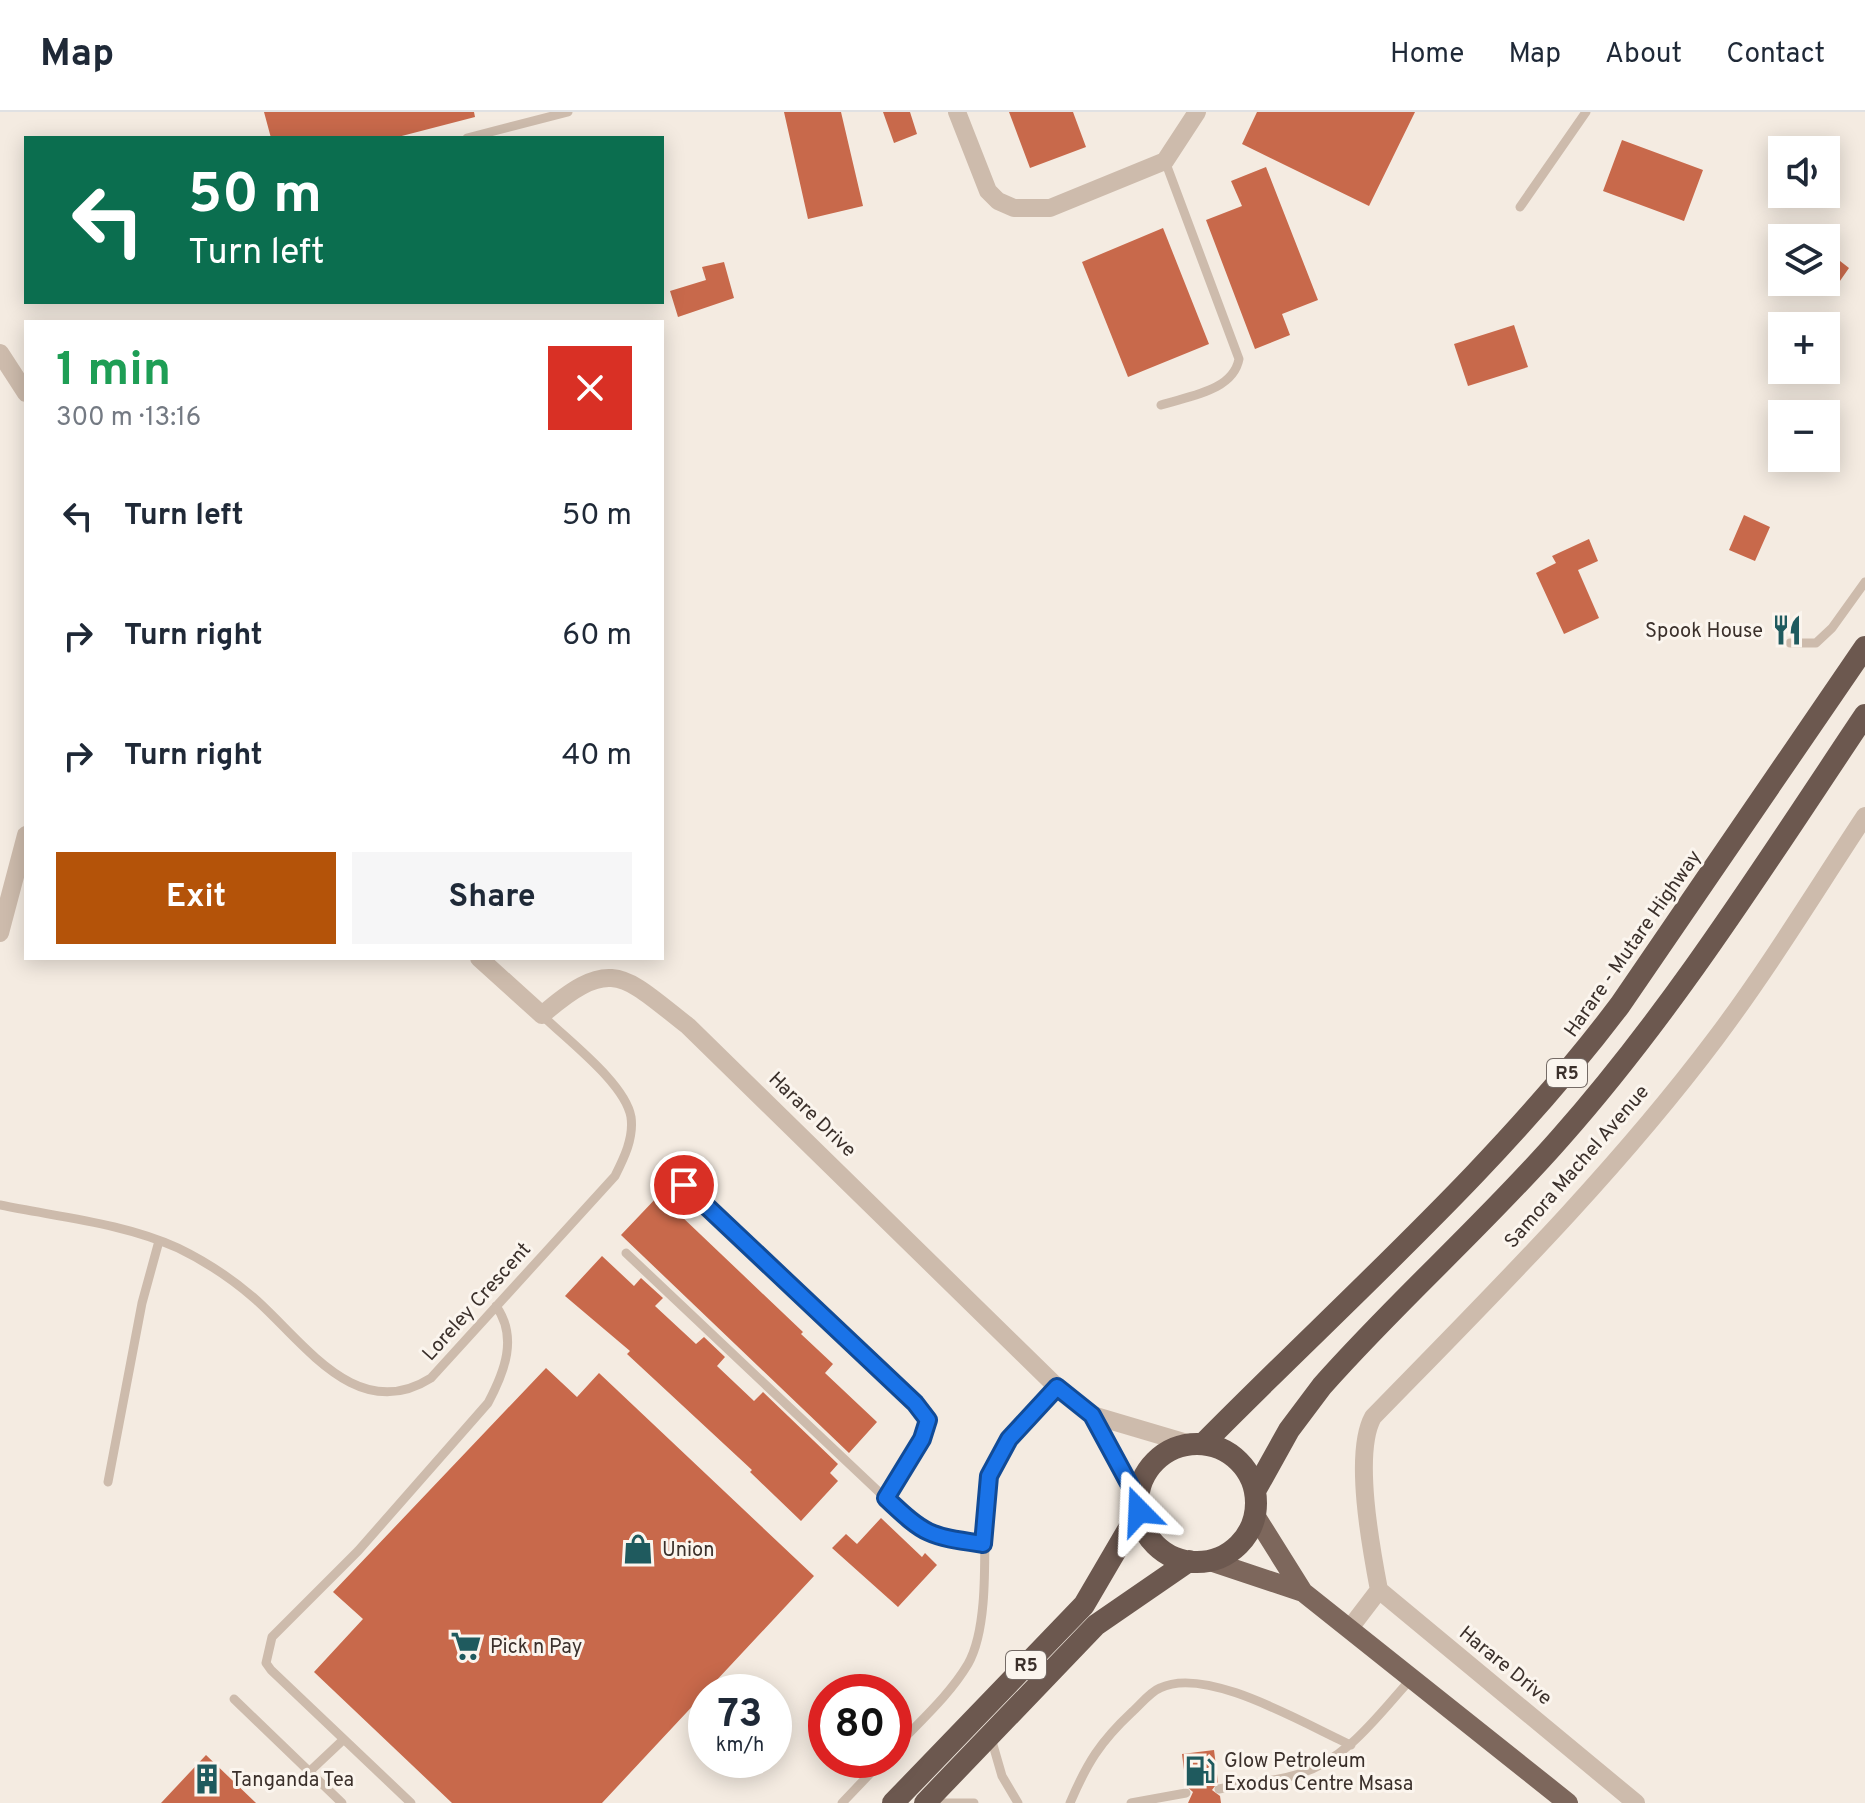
<!DOCTYPE html>
<meta charset="utf-8">
<style>
:root{--surface:#fff;--page:#f6f6f7;--text:#1f2937;--muted:#747a83;--line:#e0e1e3;--accent:#b45309}
body{margin:0;font-family:Overpass,sans-serif;background:var(--page);color:var(--text);height:100vh;display:flex;flex-direction:column;font-size:30px;white-space:nowrap}
*{box-sizing:border-box;margin:0}
p{font-size:26px;color:var(--muted)}
.icon{flex:none;width:44px;height:44px;fill:none;stroke:currentColor;stroke-width:2;stroke-linecap:round;stroke-linejoin:round}
.map{position:relative;flex:1;overflow:hidden}
.side{position:absolute;left:24px;top:208px;width:640px;height:640px;display:flex;flex-direction:column;background:var(--surface);border-radius:0px;box-shadow:0 4px 20px #0003}
.side>*{flex:none}
.top-card{position:absolute;left:24px;top:24px;width:640px;height:168px;border-radius:0px;box-shadow:0 4px 20px #0003;background:#0b6e4f;color:#fff;overflow:hidden}
.buttons{position:absolute;left:1768px;top:24px;display:grid;gap:16px}
.buttons a{display:grid;place-items:center;width:72px;height:72px;border-radius:0px;background:var(--surface);box-shadow:0 4px 20px #0003;font-size:40px}
.speed{position:absolute;left:688px;top:1562px;display:flex;gap:16px;font-size:40px;font-weight:700;text-align:center}
.speed>*{display:grid;place-content:center;width:104px;height:104px;border-radius:50%;background:var(--surface);box-shadow:0 4px 20px #0003;line-height:1}
.speed small{font-size:20px;font-weight:400}
.speed .limit{border:12px solid #d22;background:#fff;color:#111}
.pin{position:absolute;display:grid;place-items:center;width:68px;height:68px;color:#fff;margin:-34px;border:4px solid #fff;border-radius:50%;box-shadow:0 2px 8px #0007}
.me{position:absolute;width:88px;margin:-44px;rotate:339deg;stroke-linejoin:round;filter:drop-shadow(0 0 6px #0008)}
.turn{display:flex;align-items:center;gap:28px;height:168px;padding:0 32px;font-size:36px}
.turn .icon{width:104px;height:104px;stroke-width:2.5}
.turn b{display:block;font-size:56px;line-height:68px}
.round{display:grid;place-items:center;flex:none;width:84px;height:84px;border-radius:0px;background:var(--page)}
.headline{display:flex;align-items:center;justify-content:space-between;height:136px;padding:0 32px}
h1{font-size:48px;font-weight:700;line-height:60px;color:#1e9e55}
.cta{display:flex;gap:16px;margin-top:auto;padding:16px 32px}
.cta a{flex:1;height:92px;border-radius:0px;background:var(--accent);color:#fff;font-size:32px;font-weight:700;line-height:92px;text-align:center}
.cta a+a{background:var(--page);color:var(--text)}
ul{padding:0;list-style:none}
li{display:flex;align-items:center;gap:24px;height:120px;padding:0 32px}
li div{flex:1}
li b{display:block;font-size:30px}
li em{font-style:normal}
header{display:flex;align-items:center;gap:48px;box-sizing:border-box;height:112px;padding:0 40px;background:var(--surface);border-bottom:2px solid var(--line)}
header strong{font-size:38px}
nav{display:flex;gap:44px;margin-inline-start:auto;font-size:28px}
.map>svg:first-child{display:block}
.building{fill:#c8694b}
.lines{fill:none;stroke-linecap:round;stroke-linejoin:round}
.service{stroke:#cdbbac;stroke-width:9}
.minor{stroke:#cdbbac;stroke-width:18}
.primary{stroke:#7d675c;stroke-width:20}
.trunk{stroke:#6c584f;stroke-width:22}
.route-casing{stroke:#114b97;stroke-width:20}
.route{stroke:#1a73e8;stroke-width:14}
.labels{text-anchor:middle;stroke-width:6;stroke-linejoin:round;paint-order:stroke}
.shield{fill:#fbf5ee;stroke:#756b66;stroke-width:2}
.shield-label{font-size:18px;font-weight:bold;fill:#3b302b}
.poi-label{font-size:20px;fill:#3b302b;stroke:#fbf5ee;text-anchor:start}
.street-label{font-size:20px;fill:#3b302b;stroke:#fbf5ee}
</style>
<header>
<strong>Map</strong>
<nav><a>Home</a><a>Map</a><a>About</a><a>Contact</a></nav>
</header>
<div class="map">
<svg width="1865" height="1691" viewBox="0 0 1865 1691">
<rect width="100%" height="100%" fill="#f4ebe1"/>
<path class="building" d="M264,0H474L475,5L394,26H271Z
M784,0H841L863,94L808,107Z
M883,0H910L917,22L894,31Z
M1009,0H1073L1086,35L1030,56Z
M1257,0H1415L1369,94L1242,32Z
M1622,28L1703,58L1684,109L1603,79Z
M1266,55L1318,188L1282,202L1290,223L1255,237L1206,108L1242,94L1231,69Z
M1163,116L1209,232L1128,265L1082,150Z
M1826,138L1849,156L1835,176L1826,169Z
M724,150L734,186L678,205L670,179L706,168L702,155Z
M1514,213L1528,255L1468,274L1454,232Z
M1744,403L1770,415L1755,449L1729,438Z
M1589,427L1598,449L1578,458L1599,506L1564,522L1536,461L1556,451L1552,444Z
M659,1083L803,1220L801,1222L833,1252L825,1261L877,1310L849,1341L621,1123Z
M602,1144L634,1174L641,1166L663,1186L655,1194L696,1232L704,1225L725,1245L717,1254L754,1289L763,1280L838,1352L830,1361L838,1369L801,1409L750,1360L752,1358L627,1242L630,1239L565,1184Z
M546,1256L577,1285L599,1261L814,1464L602,1691H452L314,1560L363,1507L333,1480Z
M881,1406L922,1445L925,1441L937,1453L898,1495L832,1436L846,1422L857,1432Z
M1214,1638L1218,1670L1212,1678L1220,1684L1221,1691H1188L1193,1680L1186,1674L1182,1642Z
M206,1643L256,1691H161Z"/>
<g class="lines">
<path class="service" d="M467,26L568,0
M1520,95L1586,0
M1161,293C1189,284 1233,279 1239,247L1165,49
M1790,531H1816L1832,516L1865,470
M684,1073L915,1291L928,1308L922,1327L886,1386
M0,1093C58,1105 124,1111 178,1136C205,1149 232,1167 254,1186C304,1230 357,1313 431,1266L615,1064C624,1046 634,1026 631,1005C625,971 567,928 542,903
M626,1141L914,1413L933,1425L983,1432
M108,1370L142,1191L159,1129
M234,1587L342,1691
M991,1626L1002,1664L1018,1691
M894,1637C919,1610 949,1584 968,1552C991,1512 983,1426 985,1379C996,1336 1028,1307 1057,1275
M309,1660L343,1628
M1219,1677C1245,1672 1273,1670 1299,1662C1348,1647 1378,1603 1411,1567
M411,1691L271,1558L266,1551L272,1525L358,1439L488,1291C505,1259 518,1225 496,1194
M842,1691L883,1648
M937,1691H974
M1070,1691C1087,1651 1100,1630 1132,1600C1140,1593 1150,1580 1160,1576C1207,1553 1306,1613 1351,1633
M1131,1691L1186,1681"/>
<path class="minor" d="M957,0L988,79L998,89L1014,96H1050L1165,49L1197,0
M0,241L26,281
M0,821L26,723
M479,846L542,903C612,842 624,864 688,914L1057,1275L1092,1303L1138,1388
M1092,1303L1190,1332
M1350,1516L1379,1478
M1636,1691L1379,1478C1371,1436 1353,1341 1373,1305C1491,1184 1614,1062 1716,926C1770,854 1816,778 1865,704"/>
<path class="primary" d="M1256,1405L1303,1480
M1210,1449L1303,1480L1568,1691"/>
<path class="trunk" d="M1203,1332C1345,1188 1497,1056 1620,893L1865,535
M1138 1391a59 59 0 1 1 118 0a59 59 0 1 1-118 0Z
M1255,1379L1289,1318L1322,1274C1398,1188 1485,1112 1561,1025C1676,895 1769,746 1865,603
M893,1691L1084,1493L1139,1399
M925,1691L1096,1513L1189,1449"/>
</g>
<g class="lines">
<g class="route-casing">
<path id="route" d="M684,1073L915,1291L928,1308L922,1327L886,1386C926,1424 929,1424 983,1432L989,1364L1009,1327L1057,1275L1092,1303L1138,1388L1139,1399"/>
</g>
<use href="#route" class="route"/>
</g>
<defs>
<g id="restaurant-bare" transform="scale(2.4)"><path d="M-5-6h1v4h1v-4h1v4h1v-4h1v5L-1.5 .5V6h-2V.5L-5-1ZM5-6V6H3V1.5H1.5Q1.5-4 5-6Z" fill="#1f5a5e" stroke="#fbf5ee" stroke-width="2.5" paint-order="stroke"/></g>
<g id="shop-bare" transform="scale(2.4)"><path d="M-5-2.5h2.3a2.7 3.5 0 0 1 5.4 0H5L5.5 6h-11ZM-1.5-2.5h3a1.5 2.3 0 0 0-3 0Z" fill="#1f5a5e" stroke="#fbf5ee" stroke-width="2.5" paint-order="stroke"/></g>
<g id="supermarket-bare" transform="scale(2.4)"><path d="M-6-5.5h2.5l.6 2H6L4.5 2H-2.5L-4.4-4H-6ZM-1.5 3.2a1.3 1.3 0 1 0 .1 0ZM3 3.2a1.3 1.3 0 1 0 .1 0Z" fill="#1f5a5e" stroke="#fbf5ee" stroke-width="2.5" paint-order="stroke"/></g>
<g id="fuel-bare" transform="scale(2.4)"><path d="M-5.5-6h7V0h2V4h1.3V-2.5L3-4.5l.8-.8L6-3V5H2.5V1h-1V6h-7ZM-4.2-4.7v3.2H.2V-4.7Z" fill="#1f5a5e" stroke="#fbf5ee" stroke-width="2.5" paint-order="stroke"/></g>
<g id="building-bare" transform="scale(2.4)"><path d="M-4-6H4V6H1V3H-1V6H-4ZM-2.5-4.3h1.7v1.8h-1.7ZM.8-4.3h1.7v1.8H.8ZM-2.5-1h1.7V.8h-1.7ZM.8-1h1.7V.8H.8Z" fill="#1f5a5e" stroke="#fbf5ee" stroke-width="2.5" paint-order="stroke"/></g>
</defs>
<g fill-rule="evenodd">
<use href="#restaurant-bare" x="1787" y="518"/>
<use href="#shop-bare" x="638" y="1437"/>
<use href="#supermarket-bare" x="466" y="1534"/>
<use href="#fuel-bare" x="1200" y="1659"/>
<use href="#building-bare" x="207" y="1667"/>
</g>
<g class="labels">
<g class="shield">
<rect x="1547" y="947" width="40" height="28" rx="6"/>
<rect x="1006" y="1539" width="40" height="28" rx="6"/>
</g>
<g class="shield-label">
<text x="1567" y="967">R5</text>
<text x="1026" y="1559">R5</text>
</g>
<g class="poi-label">
<text x="1763" y="525" text-anchor="end">Spook House</text>
<text x="662" y="1444">Union</text>
<text x="490" y="1541">Pick n Pay</text>
<text x="1224" y="1655">Glow Petroleum<tspan x="1224" dy="23">Exodus Centre Msasa</tspan></text>
<text x="231" y="1674">Tanganda Tea</text>
</g>
<g class="street-label">
<text transform="translate(1632 831) rotate(-55)" y="7">Harare - Mutare Highway</text>
<text transform="translate(813 1002) rotate(44)" y="7">Harare Drive</text>
<text transform="translate(1576 1054) rotate(-49)" y="7">Samora Machel Avenue</text>
<text transform="translate(476 1189) rotate(-48)" y="7">Loreley Crescent</text>
<text transform="translate(1506 1553) rotate(39)" y="7">Harare Drive</text>
</g>
</g>
</svg>
<div class="buttons">
<a><svg class="icon" aria-label="sound" viewBox="0 0 24 24"><path d="M4 9h4l5-4v14l-5-4H4zM17 9q2 3 0 6"/></svg></a>
<a><svg class="icon" aria-label="layers" viewBox="0 0 24 24"><path d="M12 4l9 5-9 5-9-5zM3 14l9 5 9-5"/></svg></a>
<a>+</a>
<a>−</a>
</div>
<div class="speed"><div>73<small>km/h</small></div><div class="limit">80</div></div>
<div class="pin" style="left:684px;top:1073px;background:#d93025"><svg class="icon" aria-label="arrive" viewBox="0 0 24 24"><path d="M6 21V4h12l-3 4 3 4H6"/></svg></div>
<svg class="me" style="left:1139px;top:1399px" viewBox="-20 -20 40 40"><path d="M0-17L14 15 0 8-14 15z" fill="#1a73e8" stroke="#fff" stroke-width="4"/></svg>
<div class="top-card">
<div class="turn"><svg class="icon" aria-label="left" viewBox="0 0 24 24"><path d="M17 20v-9H6M10 6l-5 5 5 5"/></svg><div><b>50 m</b>Turn left</div></div>
</div>
<section class="side">
<div class="headline"><div><h1>1 min</h1><p>300 m · 13:16</p></div><a class="round" style="background:#d93025;color:#fff"><svg class="icon" aria-label="close" viewBox="0 0 24 24"><path d="M6 6l12 12M18 6L6 18"/></svg></a></div>
<ul>
<li><svg class="icon" aria-label="left" viewBox="0 0 24 24"><path d="M17 20v-9H6M10 6l-5 5 5 5"/></svg><div><b>Turn left</b></div><em>50 m</em></li>
<li><svg class="icon" aria-label="right" viewBox="0 0 24 24"><path d="M7 20v-9h11M14 6l5 5-5 5"/></svg><div><b>Turn right</b></div><em>60 m</em></li>
<li><svg class="icon" aria-label="right" viewBox="0 0 24 24"><path d="M7 20v-9h11M14 6l5 5-5 5"/></svg><div><b>Turn right</b></div><em>40 m</em></li>
</ul>
<div class="cta"><a>Exit</a><a>Share</a></div>
</section>
</div>
